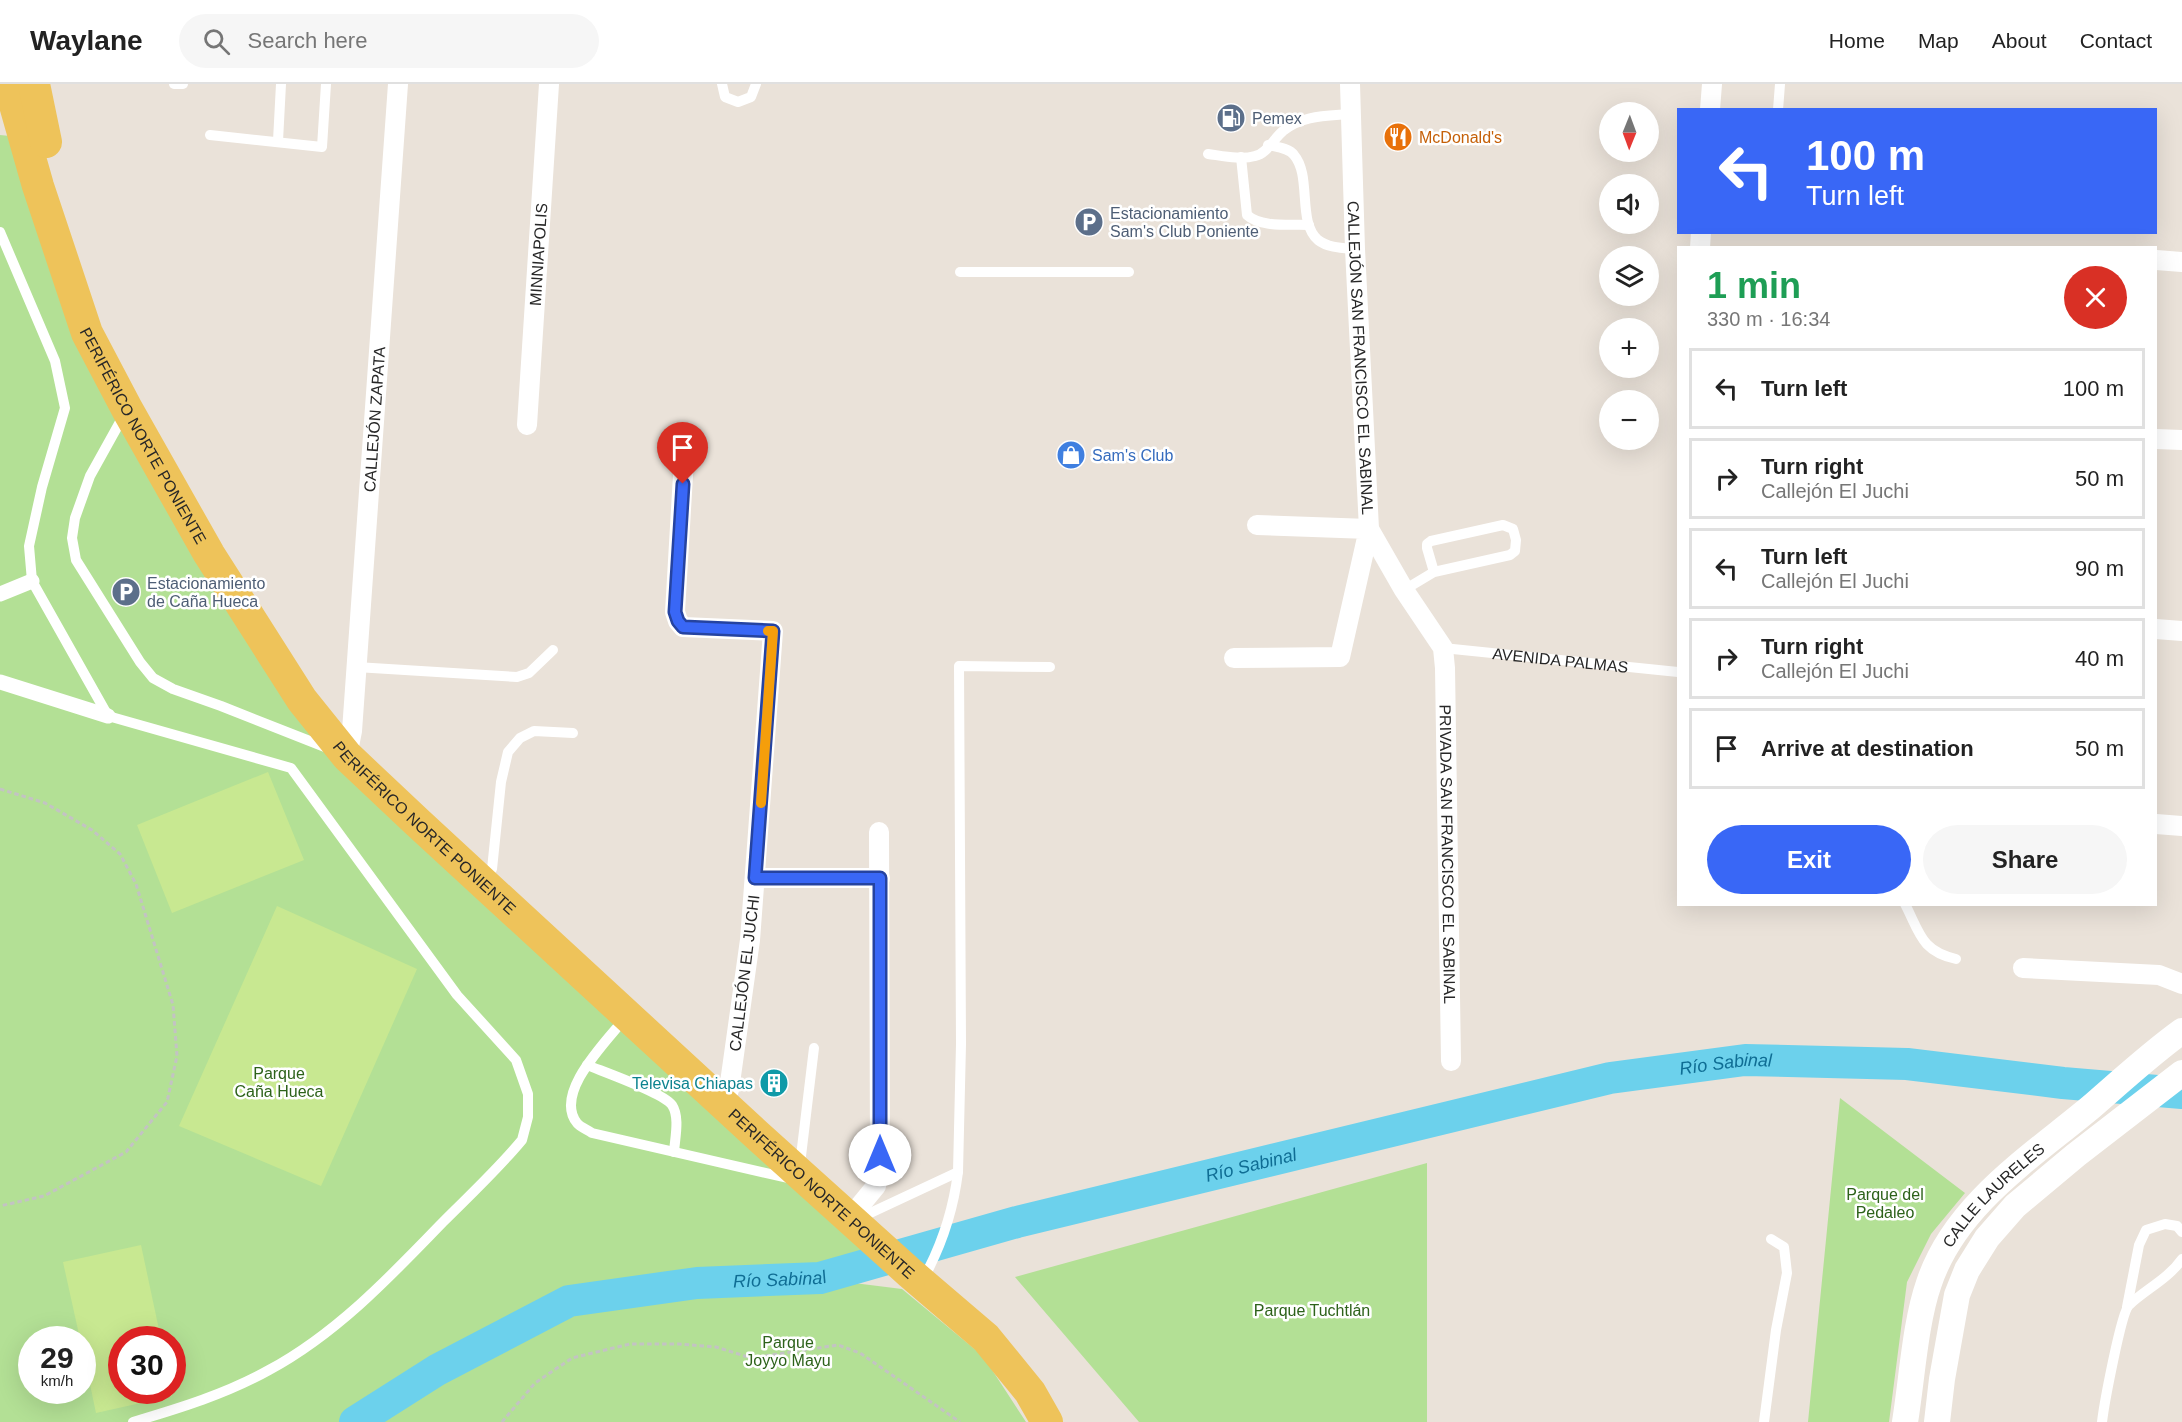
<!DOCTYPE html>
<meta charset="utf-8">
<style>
:root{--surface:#fff;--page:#f6f6f6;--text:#222;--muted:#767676;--line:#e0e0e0;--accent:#3967f6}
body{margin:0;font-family:Helvetica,sans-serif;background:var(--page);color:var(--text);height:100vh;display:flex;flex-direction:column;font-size:22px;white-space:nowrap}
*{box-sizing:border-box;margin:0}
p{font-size:20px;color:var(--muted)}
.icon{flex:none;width:33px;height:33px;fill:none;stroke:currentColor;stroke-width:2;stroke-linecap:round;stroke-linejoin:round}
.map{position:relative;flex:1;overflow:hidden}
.sheet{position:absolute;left:1677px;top:162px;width:480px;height:660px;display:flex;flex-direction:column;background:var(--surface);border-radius:0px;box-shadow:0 6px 24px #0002}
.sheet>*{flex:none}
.hud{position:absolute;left:1677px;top:24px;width:480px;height:126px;border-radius:0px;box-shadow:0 6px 24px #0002;background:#3967f6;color:#fff;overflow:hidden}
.needle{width:39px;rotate:181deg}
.tools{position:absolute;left:1599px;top:18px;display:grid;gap:12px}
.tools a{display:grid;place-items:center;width:60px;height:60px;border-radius:50%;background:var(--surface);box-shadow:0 6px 24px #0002;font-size:30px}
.speed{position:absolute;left:18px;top:1242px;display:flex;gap:12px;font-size:30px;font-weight:700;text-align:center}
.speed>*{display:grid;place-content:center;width:78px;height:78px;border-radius:50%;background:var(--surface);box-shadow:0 6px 24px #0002;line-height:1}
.speed small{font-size:15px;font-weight:400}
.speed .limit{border:9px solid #d22;background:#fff;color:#111}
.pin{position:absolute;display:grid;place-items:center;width:51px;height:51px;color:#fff;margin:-62px -26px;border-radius:50% 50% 50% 0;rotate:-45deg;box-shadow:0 0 6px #0007}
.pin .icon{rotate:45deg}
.me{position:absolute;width:66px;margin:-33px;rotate:0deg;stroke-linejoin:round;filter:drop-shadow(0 0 4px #0008)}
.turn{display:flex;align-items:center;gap:21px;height:126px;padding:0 30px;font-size:27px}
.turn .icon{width:78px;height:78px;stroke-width:2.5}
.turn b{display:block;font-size:42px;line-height:51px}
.round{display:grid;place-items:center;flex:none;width:63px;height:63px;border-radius:32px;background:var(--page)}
.overview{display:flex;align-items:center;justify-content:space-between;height:102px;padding:0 30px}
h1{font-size:36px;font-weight:600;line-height:45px;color:#1e9e55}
.primary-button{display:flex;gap:12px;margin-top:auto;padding:12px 30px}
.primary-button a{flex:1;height:69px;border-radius:36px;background:var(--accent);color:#fff;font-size:24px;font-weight:600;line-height:69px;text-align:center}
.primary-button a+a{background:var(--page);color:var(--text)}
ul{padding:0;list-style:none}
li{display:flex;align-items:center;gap:18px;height:81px;margin:0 12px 9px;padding:0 18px;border:3px solid var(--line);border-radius:0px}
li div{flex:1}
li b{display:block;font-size:22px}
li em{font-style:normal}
header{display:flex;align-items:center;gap:36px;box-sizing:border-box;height:84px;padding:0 30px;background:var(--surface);border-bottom:2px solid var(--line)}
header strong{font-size:28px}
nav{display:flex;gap:33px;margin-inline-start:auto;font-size:21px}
.search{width:420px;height:54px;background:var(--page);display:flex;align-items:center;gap:15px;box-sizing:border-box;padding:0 21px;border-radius:33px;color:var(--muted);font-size:22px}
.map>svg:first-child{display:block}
.green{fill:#b3e095;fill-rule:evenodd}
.pitch{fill:#c8e891}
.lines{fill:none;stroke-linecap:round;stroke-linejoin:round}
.river{stroke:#6cd1ec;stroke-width:32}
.path{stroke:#c3c3c3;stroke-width:3;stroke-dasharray:4.5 3;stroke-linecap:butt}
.service{stroke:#fff;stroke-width:10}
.pedestrian{stroke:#fff;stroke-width:15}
.minor{stroke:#fff;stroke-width:20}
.tertiary{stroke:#fff;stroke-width:26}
.primary{stroke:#eec35a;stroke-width:32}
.route-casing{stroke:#2543a0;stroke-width:15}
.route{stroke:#3967f6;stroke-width:10}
.slow{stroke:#f59e0b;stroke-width:10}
.labels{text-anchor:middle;stroke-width:5;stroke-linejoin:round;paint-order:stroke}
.service-label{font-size:16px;fill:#4e5e75;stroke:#fff;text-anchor:start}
.food-label{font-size:16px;fill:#c56008;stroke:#fff;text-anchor:start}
.street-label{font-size:16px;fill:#272727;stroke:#fff}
.shop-label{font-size:16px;fill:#366cbe;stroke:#fff;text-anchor:start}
.park-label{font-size:16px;fill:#2d621a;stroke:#fff}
.culture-label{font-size:16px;fill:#0d838f;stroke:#fff;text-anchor:end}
.water-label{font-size:18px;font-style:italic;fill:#0f6d94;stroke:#fff}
</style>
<header>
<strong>Waylane</strong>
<div class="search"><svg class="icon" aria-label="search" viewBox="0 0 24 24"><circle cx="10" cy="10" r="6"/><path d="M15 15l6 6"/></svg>Search here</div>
<nav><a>Home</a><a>Map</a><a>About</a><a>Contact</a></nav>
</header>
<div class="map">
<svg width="2182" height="1338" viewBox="0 0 2182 1338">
<rect width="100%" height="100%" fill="#eae2d9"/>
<path class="green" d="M0,51L20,53L74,252L303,640L884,1176L822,1195L902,1205L983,1272L1026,1338H0ZM32,1256H82V1306H32ZM122,1256H172V1306H122Z
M1840,1014L1965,1109L1931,1150L1907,1198L1889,1338H1808Z
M1427,1079V1338H1139L1015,1193Z"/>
<path class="pitch" d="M268,688L304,776L172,829L137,741Z
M277,822L417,885L321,1102L179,1042Z
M141,1161L161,1255L122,1256V1306L171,1307L172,1312L96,1329L83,1267L82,1256L80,1255L63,1178Z"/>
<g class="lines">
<path class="river" id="s1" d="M355,1338L437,1286L569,1217L697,1199L820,1194L1017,1138L1610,994L1745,976L1907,980L2063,999L2182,1009"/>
<path class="path" d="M0,705L45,719L92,746L120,770L136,800L173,921L177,972L167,1018L126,1068L44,1112L0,1122
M502,1338L535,1299L572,1274L630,1260H679L716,1263L751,1274L838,1261L860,1269L960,1338"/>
<g class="service">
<path d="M174,0H183"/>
<path d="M722,0L725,13L738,18L751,13L756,0"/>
<path d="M1778,26L1780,0"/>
<path d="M210,51L322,63L326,0"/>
<path d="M278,57L281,0"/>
<path d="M1268,61C1276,63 1289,64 1294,71C1312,92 1297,138 1318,156C1328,164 1343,164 1355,165"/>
<path d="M1208,70C1223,72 1241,76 1255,72C1267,70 1274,54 1283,47C1302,31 1327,32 1350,30"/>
<path d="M1241,73L1247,131C1261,144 1291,140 1309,141"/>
<path d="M0,148L55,277L65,324L42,403L29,462L32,497L108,632L291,684L457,911L516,976L528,1010V1033L522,1056C498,1085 470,1111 443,1138C391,1192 336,1250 269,1286C226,1310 180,1324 133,1338"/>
<path d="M960,188H1129"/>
<path d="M125,329L90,392L75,434L72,454L76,476L140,578L153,594L173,605L221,622L330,665"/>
<path d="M1404,506L1434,488L1510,471L1515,467L1516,456L1513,445L1503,441L1431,457L1427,460V464L1434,488"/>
<path id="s2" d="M1443,564L1678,588"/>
<path d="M356,583L517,593L529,589L553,566"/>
<path d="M492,785L501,698L508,668L520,654L534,647L573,649"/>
<path d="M1905,820C1920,849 1921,867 1956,875"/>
<path d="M625,934C607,957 553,1009 577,1039C580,1043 588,1046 592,1049L792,1095"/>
<path d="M587,981C604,988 664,1009 672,1021C680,1033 675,1054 674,1068"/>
<path d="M801,1072L814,964"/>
<path d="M866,1131L958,1088L961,960L959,582L1050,583"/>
<path d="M929,1184C944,1154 954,1121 958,1088"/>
<path d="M2127,1223L2139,1161L2146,1146L2165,1140L2177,1142L2182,1148"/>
<path d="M1764,1338L1776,1246L1787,1189L1784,1163L1771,1155"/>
<path d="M2102,1338C2104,1321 2121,1229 2129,1221C2146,1205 2168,1195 2182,1175"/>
</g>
<path class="pedestrian" d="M0,510L32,497
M0,598L108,632"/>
<g class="minor">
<path id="s3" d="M1350,0L1355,165L1369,445L1404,506L1443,564L1445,584L1451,977"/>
<path d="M1710,26L1712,0"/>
<path d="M1700,164L1701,148"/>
<path d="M2156,176L2182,178"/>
<path id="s4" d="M527,341L549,0"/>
<path d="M2156,355L2182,356"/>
<path d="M685,357L675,528L678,537L683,543L773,547L750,856L729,1006"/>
<path d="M2156,545L2182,547"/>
<path d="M1234,574L1340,573L1369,445L1257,441"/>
<path id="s5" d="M347,672L352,647L398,0"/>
<path d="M2156,740L2182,742"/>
<path d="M755,794H880"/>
<path d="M2023,884L2159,891L2182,900"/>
<path d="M858,1124L876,1102L880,1071L879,748"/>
</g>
<g class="tertiary">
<path id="s6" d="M1905,1338C1912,1295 1915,1239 1929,1199C1955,1121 2031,1073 2091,1023C2121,997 2150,970 2182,947"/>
<path d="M1937,1338L1942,1295L1957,1211L1967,1186L1987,1154L2015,1122L2076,1071L2182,989"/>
</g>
<g class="primary">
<path id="s7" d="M9,0L38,102L87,249L127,325L209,470L302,616L347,672L417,738L758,1052L910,1189L986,1254L1030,1308L1047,1338"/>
<path d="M34,0L46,58"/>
</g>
</g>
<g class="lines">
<g class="route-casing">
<path id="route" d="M683,400L675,528L678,537L683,543L773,547L755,794H880V1071"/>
</g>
<use href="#route" class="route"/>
<path class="slow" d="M761,719L773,547H768"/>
</g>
<defs>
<g id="fuel-disc" transform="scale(1.5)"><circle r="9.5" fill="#5c6f8a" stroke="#fff"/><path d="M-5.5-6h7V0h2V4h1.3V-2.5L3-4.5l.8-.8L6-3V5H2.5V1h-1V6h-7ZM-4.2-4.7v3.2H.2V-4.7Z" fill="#fff"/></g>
<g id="restaurant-disc" transform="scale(1.5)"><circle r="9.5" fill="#e8710a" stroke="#fff"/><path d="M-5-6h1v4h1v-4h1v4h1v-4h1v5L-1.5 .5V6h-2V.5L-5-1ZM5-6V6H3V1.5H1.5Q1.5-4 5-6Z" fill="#fff"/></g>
<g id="parking-disc" transform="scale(1.5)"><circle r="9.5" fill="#5c6f8a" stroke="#fff"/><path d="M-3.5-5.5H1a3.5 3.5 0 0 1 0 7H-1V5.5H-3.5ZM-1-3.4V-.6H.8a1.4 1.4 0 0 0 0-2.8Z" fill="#fff"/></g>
<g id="shop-disc" transform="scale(1.5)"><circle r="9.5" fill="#3f7fe0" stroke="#fff"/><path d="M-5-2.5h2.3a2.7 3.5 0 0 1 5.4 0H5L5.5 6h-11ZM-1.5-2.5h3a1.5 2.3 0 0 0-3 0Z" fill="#fff"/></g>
<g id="building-disc" transform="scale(1.5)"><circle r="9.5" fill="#0f9aa8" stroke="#fff"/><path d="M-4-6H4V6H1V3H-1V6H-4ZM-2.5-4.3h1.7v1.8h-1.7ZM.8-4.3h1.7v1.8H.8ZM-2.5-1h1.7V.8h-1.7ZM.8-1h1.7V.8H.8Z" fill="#fff"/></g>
</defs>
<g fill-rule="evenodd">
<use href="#fuel-disc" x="1231" y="34"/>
<use href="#restaurant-disc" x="1398" y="53"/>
<use href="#parking-disc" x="1089" y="138"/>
<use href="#shop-disc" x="1071" y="371"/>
<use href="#parking-disc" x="126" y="508"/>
<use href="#building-disc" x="774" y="999"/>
</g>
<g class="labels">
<g class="service-label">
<text x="1252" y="40">Pemex</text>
<text x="1110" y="135">Estacionamiento<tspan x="1110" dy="18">Sam's Club Poniente</tspan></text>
<text x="147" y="505">Estacionamiento<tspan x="147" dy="18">de Caña Hueca</tspan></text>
</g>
<g class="food-label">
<text x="1419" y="59">McDonald's</text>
</g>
<g class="street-label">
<text dy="6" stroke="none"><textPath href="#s4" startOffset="171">MINNIAPOLIS</textPath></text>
<text dy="6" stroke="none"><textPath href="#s3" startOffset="274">CALLEJÓN SAN FRANCISCO EL SABINAL</textPath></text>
<text dy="6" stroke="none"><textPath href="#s5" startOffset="338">CALLEJÓN ZAPATA</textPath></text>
<text dy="6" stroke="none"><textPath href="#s7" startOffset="378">PERIFÉRICO NORTE PONIENTE</textPath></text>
<text dy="6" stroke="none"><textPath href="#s2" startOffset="118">AVENIDA PALMAS</textPath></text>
<text dy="6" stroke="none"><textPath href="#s7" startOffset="864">PERIFÉRICO NORTE PONIENTE</textPath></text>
<text dy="6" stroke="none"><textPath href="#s3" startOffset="792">PRIVADA SAN FRANCISCO EL SABINAL</textPath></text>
<text transform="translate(744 889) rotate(-83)" y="6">CALLEJÓN EL JUCHI</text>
<text dy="6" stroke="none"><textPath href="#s7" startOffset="1404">PERIFÉRICO NORTE PONIENTE</textPath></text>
<text dy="6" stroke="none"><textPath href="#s6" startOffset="252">CALLE LAURELES</textPath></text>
</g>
<g class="shop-label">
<text x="1092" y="377">Sam's Club</text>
</g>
<g class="park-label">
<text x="279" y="995">Parque<tspan x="279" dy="18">Caña Hueca</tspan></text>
<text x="1885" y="1116">Parque del<tspan x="1885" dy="18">Pedaleo</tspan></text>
<text x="1312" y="1232">Parque Tuchtlán</text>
<text x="788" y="1264">Parque<tspan x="788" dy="18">Joyyo Mayu</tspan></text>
</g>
<g class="culture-label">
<text x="753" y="1005">Televisa Chiapas</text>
</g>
<g class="water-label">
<text dy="6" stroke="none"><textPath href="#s1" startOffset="1430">Río Sabinal</textPath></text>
<text dy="6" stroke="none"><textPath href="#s1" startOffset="944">Río Sabinal</textPath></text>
<text dy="6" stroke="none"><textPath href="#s1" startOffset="458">Río Sabinal</textPath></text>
</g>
</g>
</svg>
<div class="tools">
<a><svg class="needle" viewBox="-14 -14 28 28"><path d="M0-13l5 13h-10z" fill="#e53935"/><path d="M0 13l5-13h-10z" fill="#767676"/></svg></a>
<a><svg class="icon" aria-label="sound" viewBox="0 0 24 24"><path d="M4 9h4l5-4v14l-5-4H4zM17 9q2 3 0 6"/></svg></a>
<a><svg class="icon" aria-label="layers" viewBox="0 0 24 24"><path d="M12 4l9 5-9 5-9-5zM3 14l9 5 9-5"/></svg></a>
<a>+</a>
<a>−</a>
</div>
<div class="speed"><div>29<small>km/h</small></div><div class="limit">30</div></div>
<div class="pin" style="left:683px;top:400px;background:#d93025"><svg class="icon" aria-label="arrive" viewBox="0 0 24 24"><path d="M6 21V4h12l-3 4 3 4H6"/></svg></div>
<svg class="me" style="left:880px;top:1071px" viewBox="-20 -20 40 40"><circle r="19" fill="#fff"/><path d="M0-13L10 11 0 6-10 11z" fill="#3967f6"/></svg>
<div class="hud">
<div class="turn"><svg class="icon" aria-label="left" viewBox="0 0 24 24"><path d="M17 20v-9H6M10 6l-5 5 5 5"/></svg><div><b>100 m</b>Turn left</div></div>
</div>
<section class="sheet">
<div class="overview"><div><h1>1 min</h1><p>330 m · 16:34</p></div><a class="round" style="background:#d93025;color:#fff"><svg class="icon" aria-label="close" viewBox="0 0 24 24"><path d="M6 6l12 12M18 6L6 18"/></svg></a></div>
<ul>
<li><svg class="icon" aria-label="left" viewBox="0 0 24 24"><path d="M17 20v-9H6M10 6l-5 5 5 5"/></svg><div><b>Turn left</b></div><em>100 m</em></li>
<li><svg class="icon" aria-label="right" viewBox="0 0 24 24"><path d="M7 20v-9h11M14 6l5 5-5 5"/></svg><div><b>Turn right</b><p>Callejón El Juchi</p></div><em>50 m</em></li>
<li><svg class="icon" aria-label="left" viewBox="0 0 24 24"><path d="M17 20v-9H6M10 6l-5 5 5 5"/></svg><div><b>Turn left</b><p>Callejón El Juchi</p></div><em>90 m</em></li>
<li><svg class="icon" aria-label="right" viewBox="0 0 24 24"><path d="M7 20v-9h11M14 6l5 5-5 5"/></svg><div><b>Turn right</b><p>Callejón El Juchi</p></div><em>40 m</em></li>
<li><svg class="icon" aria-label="arrive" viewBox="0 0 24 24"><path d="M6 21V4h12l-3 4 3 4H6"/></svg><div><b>Arrive at destination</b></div><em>50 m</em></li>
</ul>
<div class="primary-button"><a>Exit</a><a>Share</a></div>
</section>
</div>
